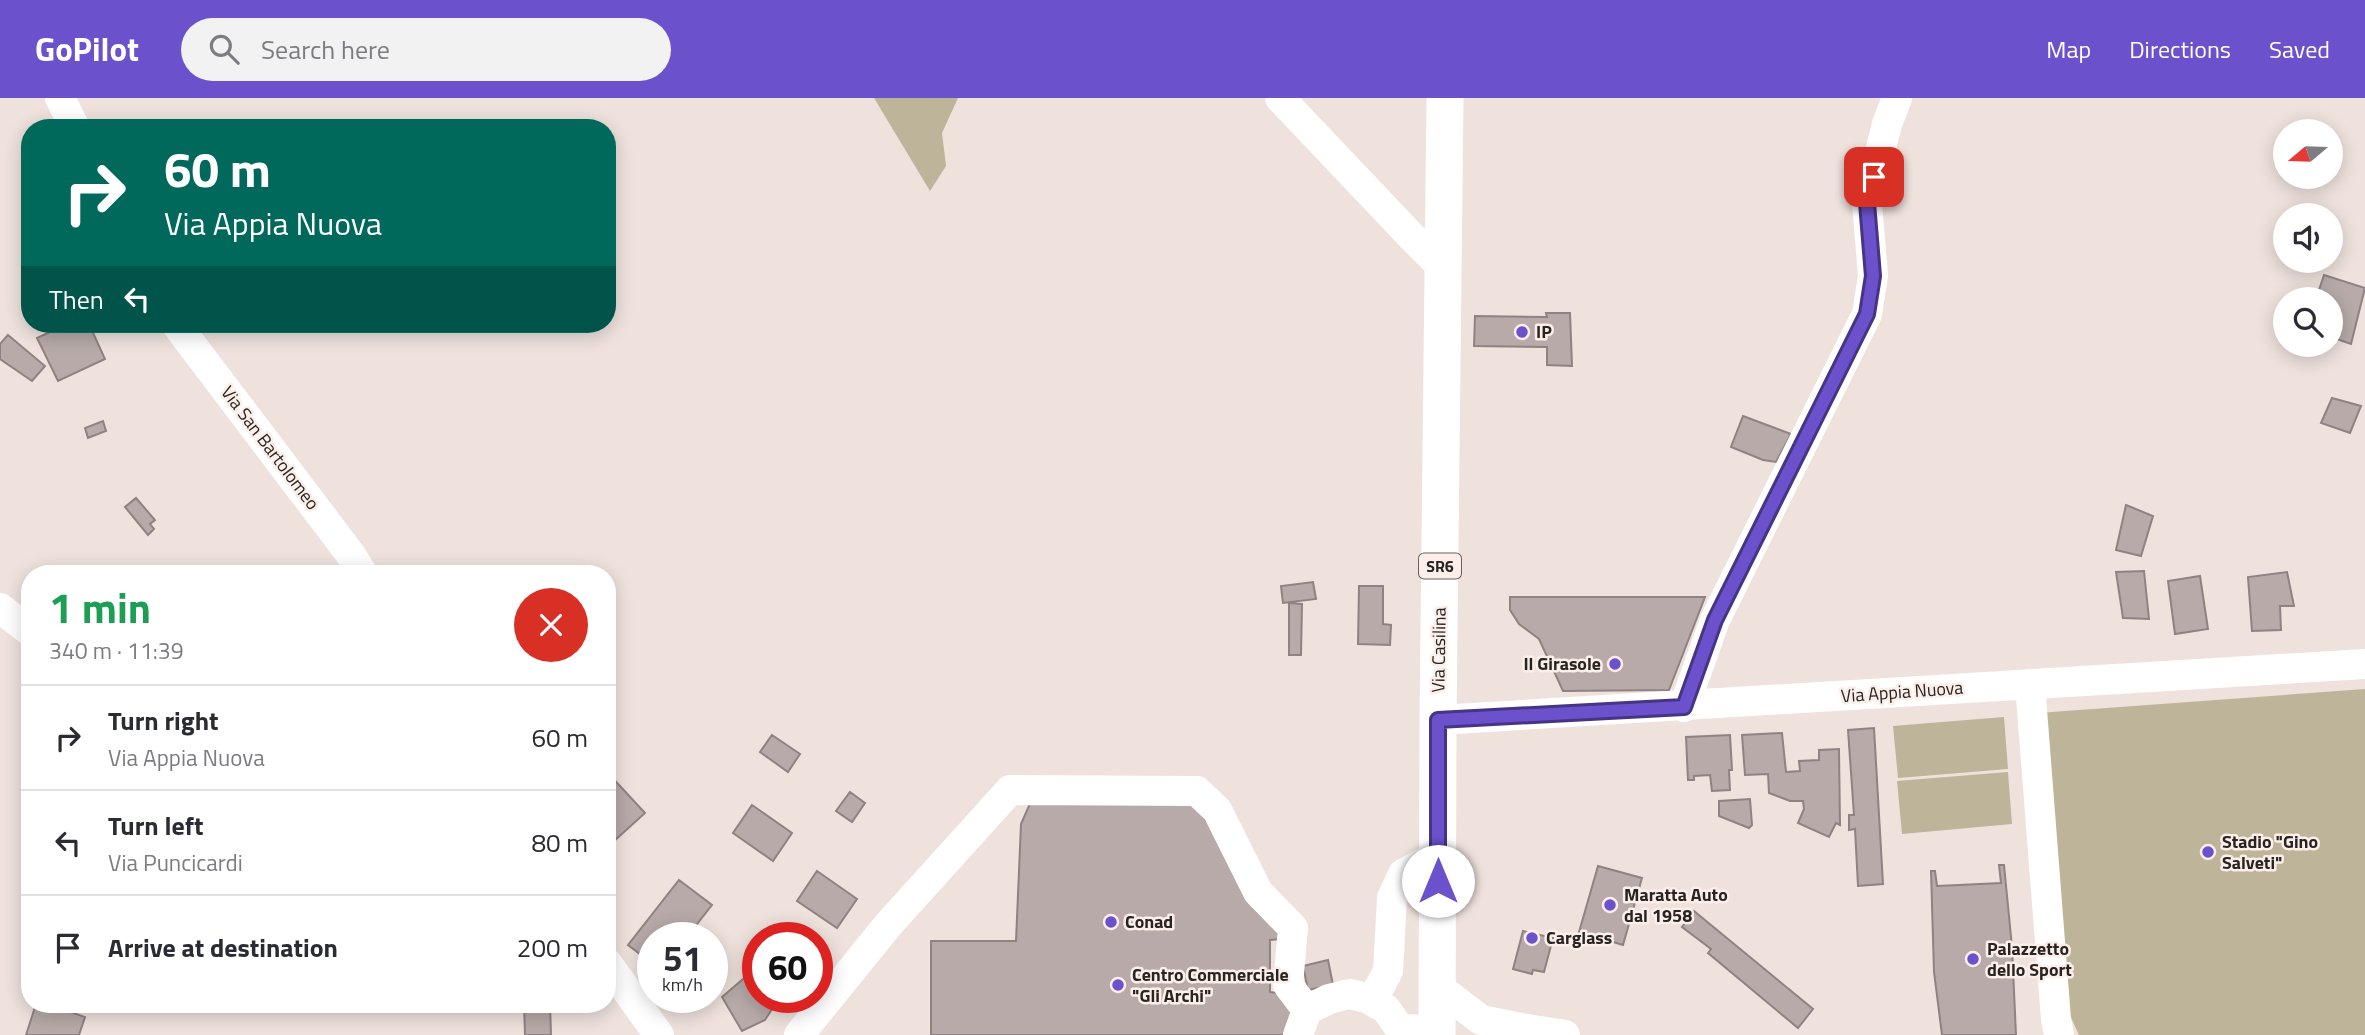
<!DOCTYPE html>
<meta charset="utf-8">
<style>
:root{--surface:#fff;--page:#f2f2f3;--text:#2b2b33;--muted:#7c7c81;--line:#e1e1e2;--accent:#6b51cb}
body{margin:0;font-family:"Titillium Web",sans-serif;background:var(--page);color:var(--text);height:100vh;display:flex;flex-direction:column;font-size:26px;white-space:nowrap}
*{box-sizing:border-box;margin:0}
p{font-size:23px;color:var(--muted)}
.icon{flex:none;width:38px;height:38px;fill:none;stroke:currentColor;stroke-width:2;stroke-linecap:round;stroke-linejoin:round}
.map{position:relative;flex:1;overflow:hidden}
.panel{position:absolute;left:21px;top:467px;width:595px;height:448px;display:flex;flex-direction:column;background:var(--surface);border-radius:28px;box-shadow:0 4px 18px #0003}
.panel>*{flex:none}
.guide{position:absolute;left:21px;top:21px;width:595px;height:214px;border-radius:28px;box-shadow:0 4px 18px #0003;background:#00695c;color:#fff;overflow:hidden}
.needle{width:46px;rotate:251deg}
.fabs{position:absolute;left:2273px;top:21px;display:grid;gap:14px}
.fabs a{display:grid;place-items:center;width:70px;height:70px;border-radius:50%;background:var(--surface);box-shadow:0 4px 18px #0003;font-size:35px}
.speed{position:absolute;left:637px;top:824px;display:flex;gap:14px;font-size:35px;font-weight:700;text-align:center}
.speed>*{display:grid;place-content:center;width:91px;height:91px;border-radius:50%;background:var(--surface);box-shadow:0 4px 18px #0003;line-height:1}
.speed small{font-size:18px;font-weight:400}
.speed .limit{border:10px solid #d22;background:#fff;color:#111}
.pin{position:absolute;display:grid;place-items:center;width:60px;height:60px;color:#fff;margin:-30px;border-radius:14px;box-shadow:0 4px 10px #0006}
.me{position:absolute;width:77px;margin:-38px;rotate:0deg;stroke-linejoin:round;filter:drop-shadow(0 0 5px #0008)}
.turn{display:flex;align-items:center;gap:24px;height:147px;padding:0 28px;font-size:32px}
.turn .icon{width:91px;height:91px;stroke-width:2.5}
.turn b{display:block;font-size:49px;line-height:60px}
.then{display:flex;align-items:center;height:66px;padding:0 28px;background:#0003;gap:14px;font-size:26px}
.round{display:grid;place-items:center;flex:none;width:74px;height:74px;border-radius:37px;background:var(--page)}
.overview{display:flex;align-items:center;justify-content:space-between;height:119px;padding:0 28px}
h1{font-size:42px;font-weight:700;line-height:52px;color:#1e9e55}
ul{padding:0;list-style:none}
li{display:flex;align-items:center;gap:21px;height:105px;padding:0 28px;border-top:2px solid var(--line)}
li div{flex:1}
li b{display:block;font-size:26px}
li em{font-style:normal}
header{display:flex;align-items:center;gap:42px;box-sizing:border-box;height:98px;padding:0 35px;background:var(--accent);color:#fff}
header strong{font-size:33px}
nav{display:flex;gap:38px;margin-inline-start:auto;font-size:24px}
.search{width:490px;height:63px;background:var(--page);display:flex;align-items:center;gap:18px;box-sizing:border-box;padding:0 24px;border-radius:38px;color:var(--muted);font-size:26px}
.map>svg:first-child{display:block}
.green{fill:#bdb499}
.building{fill:#b7aaa9;stroke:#908282;stroke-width:2}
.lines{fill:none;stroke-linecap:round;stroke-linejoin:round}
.minor{stroke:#fff;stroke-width:30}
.major{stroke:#fff;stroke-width:37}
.route-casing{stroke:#463584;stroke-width:18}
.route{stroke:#6b51cb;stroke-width:12}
.poi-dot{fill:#6b51cb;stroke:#fcefea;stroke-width:2.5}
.labels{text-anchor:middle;stroke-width:5;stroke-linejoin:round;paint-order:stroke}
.shield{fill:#fcefea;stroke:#68615e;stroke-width:2}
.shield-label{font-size:16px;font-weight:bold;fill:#282422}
.poi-label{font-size:18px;font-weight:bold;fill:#282422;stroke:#fcefea;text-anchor:start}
.street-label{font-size:18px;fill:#282422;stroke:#fcefea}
</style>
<header>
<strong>GoPilot</strong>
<div class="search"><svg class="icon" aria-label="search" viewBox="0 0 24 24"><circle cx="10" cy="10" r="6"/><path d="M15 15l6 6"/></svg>Search here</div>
<nav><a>Map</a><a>Directions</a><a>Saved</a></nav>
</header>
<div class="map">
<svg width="2365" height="937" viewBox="0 0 2365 937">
<rect width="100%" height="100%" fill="#efe2dd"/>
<path class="green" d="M874,0H958L942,35L946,68L930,93Z
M2365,591V937H2079L2068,913L2038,615Z
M2004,619L2008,671L1898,680L1893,628Z
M2008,674L2012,726L1902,736L1897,683Z"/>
<path class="building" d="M2324,177L2365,190L2351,246L2331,239V201H2316Z
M1546,215H1570L1572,268L1547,267V249L1474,248L1475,218L1547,219Z
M67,226H89L105,261L58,283L37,240Z
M8,237L45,268L32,283L0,261V246Z
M2332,300L2361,308L2350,335L2321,325Z
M1743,318L1791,336L1776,364L1763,362L1731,349Z
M103,323L106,333L88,340L85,330Z
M136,400L155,422L150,426L154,431L148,437L125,409Z
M2126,407L2153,418L2141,458L2116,452Z
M2144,473L2149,521L2123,520L2116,474Z
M2287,474L2294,508H2280L2281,532L2252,533L2248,479Z
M2200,478L2208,531L2175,536L2168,483Z
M1313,484L1316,501L1283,505L1281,488Z
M1359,488H1383V526L1391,527L1390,547L1358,546Z
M1510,499H1705L1669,592L1563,593L1539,541L1519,526L1510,512Z
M1289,505L1302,506L1301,557H1289Z
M1874,630L1883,786L1858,788L1855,731L1849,732V717H1854L1848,632Z
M1782,635L1786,674L1800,673L1799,663L1819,662V652L1839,651L1840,727L1836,725L1829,739L1798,725L1804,711L1803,703H1790L1769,695L1768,676L1745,677L1742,637Z
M772,637L800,656L788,674L760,654Z
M1730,637L1732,672H1729L1730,692L1712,693L1710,677L1694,678V682H1688L1686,639Z
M607,674L645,715L614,743L607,736Z
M850,694L865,705L852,724L836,713Z
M1032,701L1196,706L1282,841L1270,842V894L1284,896L1293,918L1292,937H931V843H1016L1021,726Z
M1750,701L1752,727L1749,730L1719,718V703Z
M752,707L792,735L773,763L733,735Z
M1999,767H2004L2012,849L2016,937H1942L1934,874L1931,773H1935L1937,788L2001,785Z
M1598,768L1642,780L1623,847L1579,834Z
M817,773L857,801L837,830L797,803Z
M679,782L712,807L686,840H653V866L628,847Z
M1694,813L1813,911L1798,930L1708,855L1711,851L1682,829Z
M1523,833L1553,840L1544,874L1533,872L1532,876L1513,871Z
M1328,862L1333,887L1308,892L1303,868Z
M757,869L758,900H779L765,922L742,933L722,899Z
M36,906H48L85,919L79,937H26Z
M524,906H550L551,937H525Z"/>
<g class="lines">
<path class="minor" d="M60,0L75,30
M1280,0L1410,137L1443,170
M176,226L351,457L363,476
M0,510L30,533
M2030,586L2056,921L2059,937
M1684,609L1715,522L1867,216L1873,178L1867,105L1887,26L1897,0
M1438,622L2365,566
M607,865L659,937
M1438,889L1481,922L1521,930L1519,937
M1372,903L1388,873L1392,800L1403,776L1438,757
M1521,930L1565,937
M799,937L888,827L1010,692L1197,693L1217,712L1258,794L1293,830L1288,887L1307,912
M1298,937L1307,912L1329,901L1349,896L1367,900L1386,911L1400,931L1438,932"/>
<path class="major" d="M1437,937L1438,622L1445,0"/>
</g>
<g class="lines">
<g class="route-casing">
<path id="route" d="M1438,783V622L1684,609L1715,522L1867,216L1873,178L1867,105L1874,79"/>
</g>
<use href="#route" class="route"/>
</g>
<g class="poi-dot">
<circle cx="1522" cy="234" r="7"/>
<circle cx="1615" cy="566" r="7"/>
<circle cx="2208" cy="754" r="7"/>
<circle cx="1610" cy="807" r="7"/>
<circle cx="1111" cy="824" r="7"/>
<circle cx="1532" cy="840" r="7"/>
<circle cx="1973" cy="861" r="7"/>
<circle cx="1118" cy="887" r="7"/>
</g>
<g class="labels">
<rect class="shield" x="1419" y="455.5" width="42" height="25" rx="5"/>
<g class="shield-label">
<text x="1440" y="474">SR6</text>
</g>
<g class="poi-label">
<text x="1536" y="240">IP</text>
<text x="1601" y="572" text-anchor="end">Il Girasole</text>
<text x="2222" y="750">Stadio "Gino<tspan x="2222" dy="21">Salveti"</tspan></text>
<text x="1624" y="803">Maratta Auto<tspan x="1624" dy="21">dal 1958</tspan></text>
<text x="1125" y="830">Conad</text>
<text x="1546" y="846">Carglass</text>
<text x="1987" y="857">Palazzetto<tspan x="1987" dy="21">dello Sport</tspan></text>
<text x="1132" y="883">Centro Commerciale<tspan x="1132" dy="21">"Gli Archi"</tspan></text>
</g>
<g class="street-label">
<text transform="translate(270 350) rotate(53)" y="6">Via San Bartolomeo</text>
<text transform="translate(1439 552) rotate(-89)" y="6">Via Casilina</text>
<text transform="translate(1902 594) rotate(-4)" y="6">Via Appia Nuova</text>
</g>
</g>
</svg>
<div class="fabs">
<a><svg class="needle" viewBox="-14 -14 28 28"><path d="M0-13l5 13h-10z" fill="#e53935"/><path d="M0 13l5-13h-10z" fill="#7c7c81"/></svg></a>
<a><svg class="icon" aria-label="sound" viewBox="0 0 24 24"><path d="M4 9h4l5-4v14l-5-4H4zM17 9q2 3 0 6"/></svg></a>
<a><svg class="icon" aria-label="search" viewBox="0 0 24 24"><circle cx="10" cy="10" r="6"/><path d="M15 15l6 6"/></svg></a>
</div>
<div class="speed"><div>51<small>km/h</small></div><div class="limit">60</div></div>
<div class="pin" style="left:1874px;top:79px;background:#d93025"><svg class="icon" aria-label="arrive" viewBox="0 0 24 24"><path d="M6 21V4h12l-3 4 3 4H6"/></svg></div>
<svg class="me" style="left:1438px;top:783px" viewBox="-20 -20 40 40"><circle r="19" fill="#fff"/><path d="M0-13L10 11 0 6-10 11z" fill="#6b51cb"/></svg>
<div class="guide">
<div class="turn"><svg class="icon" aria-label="right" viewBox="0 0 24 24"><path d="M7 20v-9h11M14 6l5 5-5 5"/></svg><div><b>60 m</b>Via Appia Nuova</div></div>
<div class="then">Then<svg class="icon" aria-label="left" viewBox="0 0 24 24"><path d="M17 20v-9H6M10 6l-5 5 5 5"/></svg></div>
</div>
<section class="panel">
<div class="overview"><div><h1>1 min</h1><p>340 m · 11:39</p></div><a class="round" style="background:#d93025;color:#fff"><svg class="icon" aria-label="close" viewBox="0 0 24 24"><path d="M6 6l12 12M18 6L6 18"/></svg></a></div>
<ul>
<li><svg class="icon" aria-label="right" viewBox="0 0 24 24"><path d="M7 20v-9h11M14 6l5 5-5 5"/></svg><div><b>Turn right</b><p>Via Appia Nuova</p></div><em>60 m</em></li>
<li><svg class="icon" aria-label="left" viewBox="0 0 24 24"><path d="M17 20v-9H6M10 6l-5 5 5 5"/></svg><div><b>Turn left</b><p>Via Puncicardi</p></div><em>80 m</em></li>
<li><svg class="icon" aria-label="arrive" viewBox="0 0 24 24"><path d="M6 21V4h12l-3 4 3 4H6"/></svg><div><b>Arrive at destination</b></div><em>200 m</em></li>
</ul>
</section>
</div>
